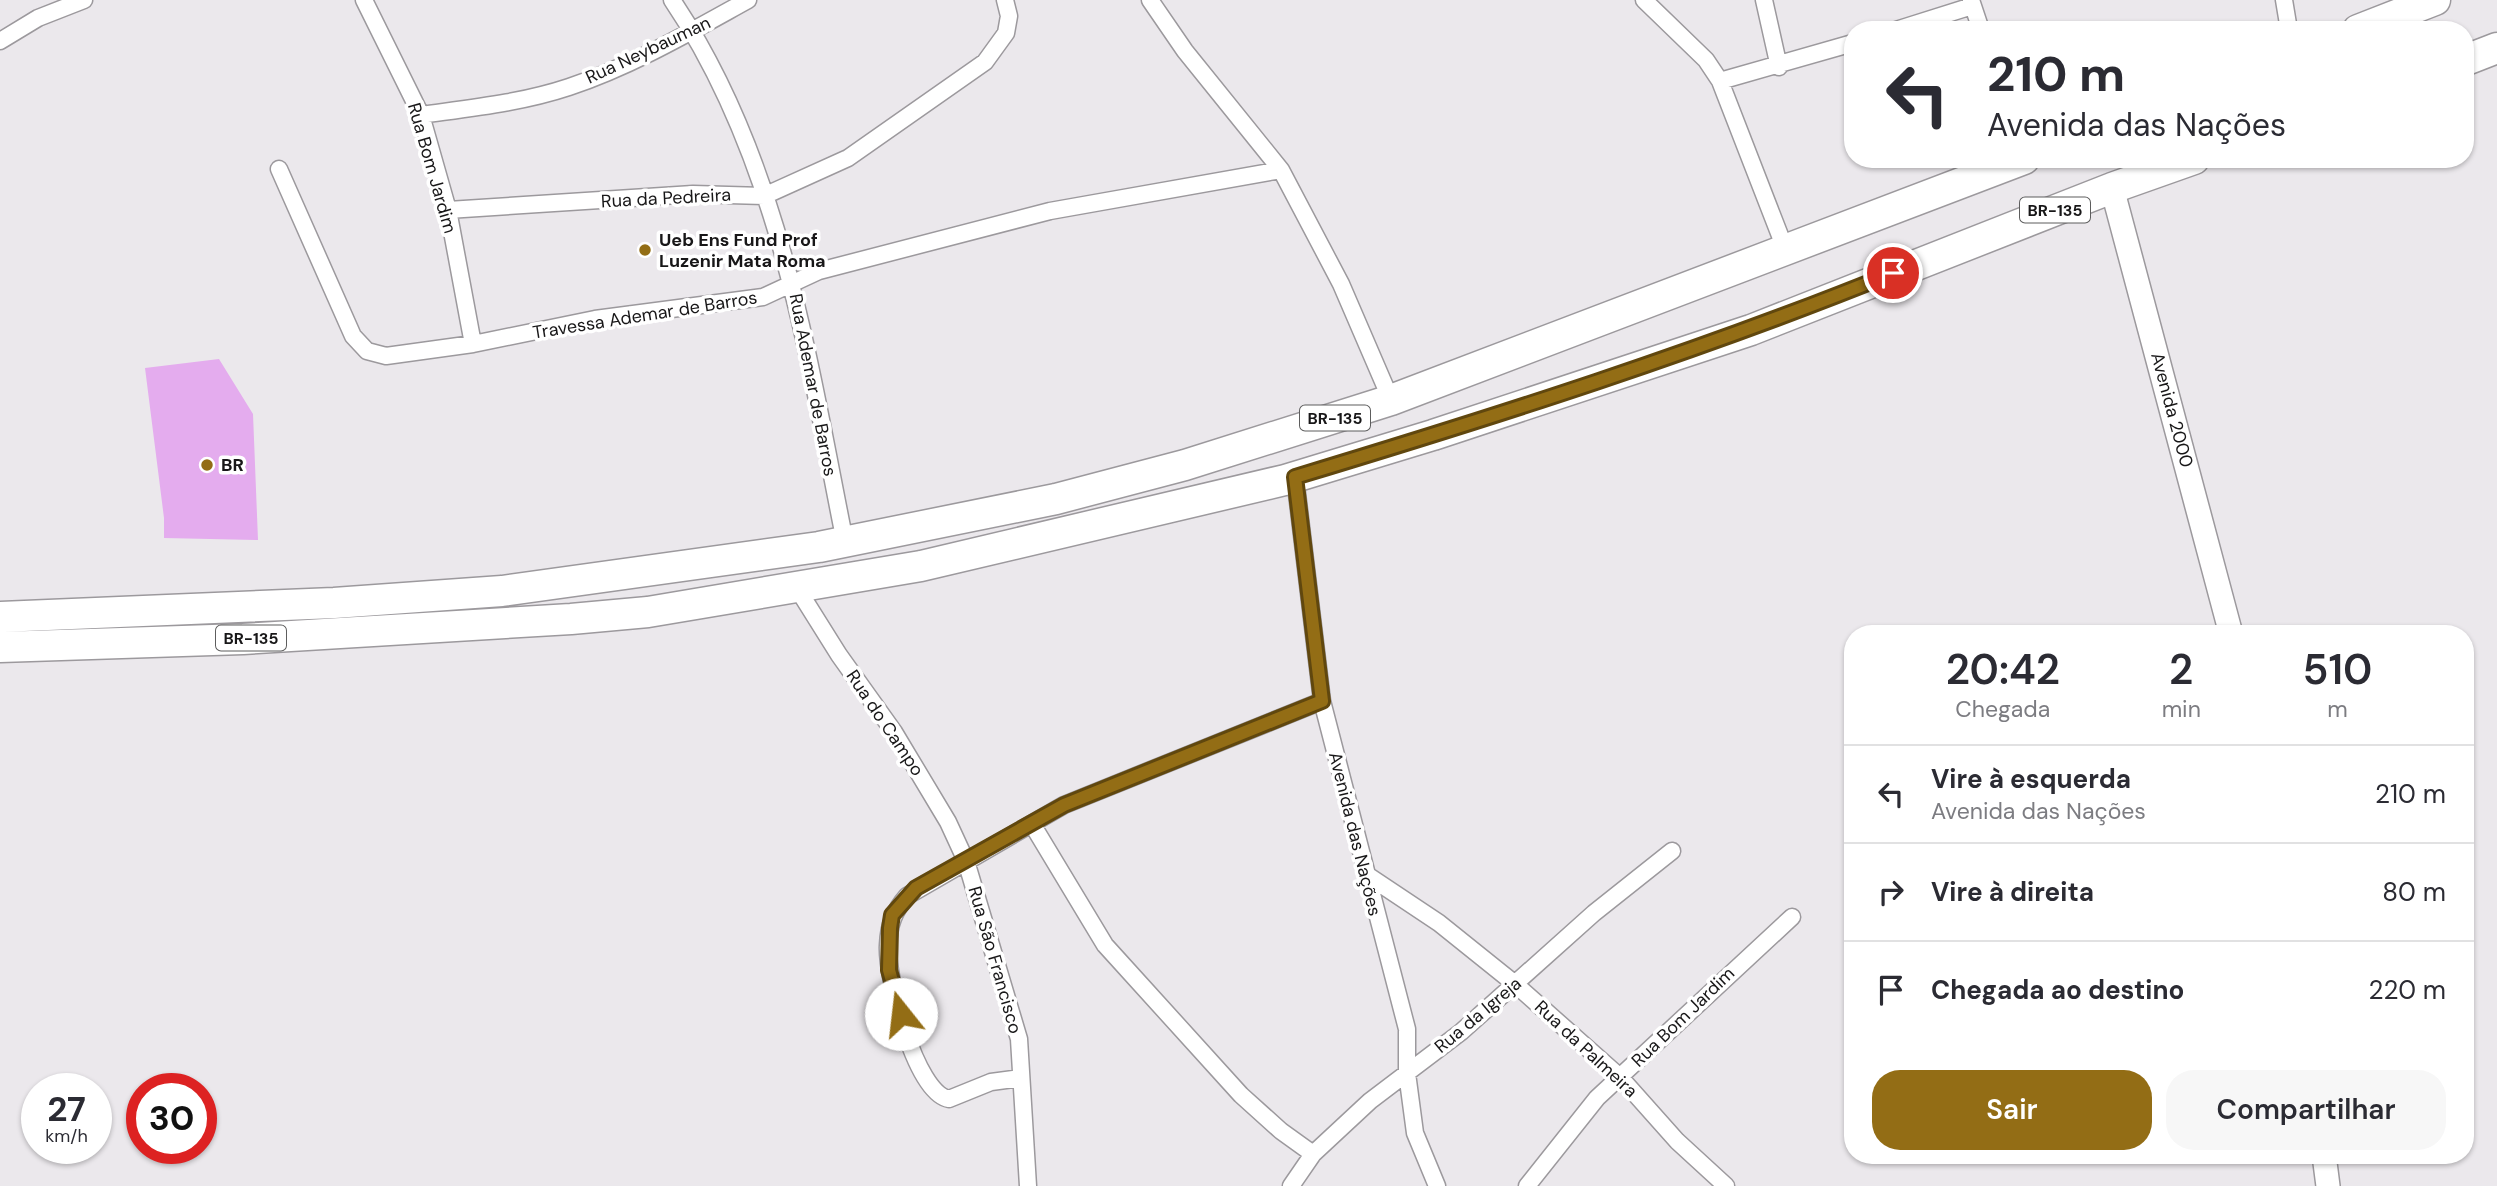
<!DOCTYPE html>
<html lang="pt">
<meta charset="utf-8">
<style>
:root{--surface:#fff;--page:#f7f7f7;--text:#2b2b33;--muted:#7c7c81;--line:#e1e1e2;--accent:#936d15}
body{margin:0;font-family:"DM Sans",sans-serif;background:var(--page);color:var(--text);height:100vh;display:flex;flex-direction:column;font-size:26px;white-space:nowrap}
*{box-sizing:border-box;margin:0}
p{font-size:23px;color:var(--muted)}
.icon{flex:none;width:38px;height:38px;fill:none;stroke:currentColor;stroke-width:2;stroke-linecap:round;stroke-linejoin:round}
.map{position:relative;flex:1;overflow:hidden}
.panel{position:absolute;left:1844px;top:625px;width:630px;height:539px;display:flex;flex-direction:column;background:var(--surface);border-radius:28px;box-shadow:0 2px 5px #0004}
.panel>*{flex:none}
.guide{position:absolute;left:1844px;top:21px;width:630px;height:147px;border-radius:28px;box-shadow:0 2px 5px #0004;background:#fff;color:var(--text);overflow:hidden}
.speed{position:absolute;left:21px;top:1073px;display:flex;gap:14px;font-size:35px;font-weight:700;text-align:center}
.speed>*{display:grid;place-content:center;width:91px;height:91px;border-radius:50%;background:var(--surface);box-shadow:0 2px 5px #0004;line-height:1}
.speed small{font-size:18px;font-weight:400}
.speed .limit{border:10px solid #d22;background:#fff;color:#111}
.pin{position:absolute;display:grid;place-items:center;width:60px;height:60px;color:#fff;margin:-30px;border:4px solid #fff;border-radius:50%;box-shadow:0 2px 7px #0007}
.me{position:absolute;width:77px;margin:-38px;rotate:344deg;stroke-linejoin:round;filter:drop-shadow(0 0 5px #0008)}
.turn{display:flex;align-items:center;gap:24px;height:147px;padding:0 28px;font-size:32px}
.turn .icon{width:91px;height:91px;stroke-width:2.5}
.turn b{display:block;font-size:49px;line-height:60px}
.eta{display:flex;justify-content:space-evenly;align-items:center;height:119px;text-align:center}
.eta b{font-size:42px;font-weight:600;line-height:49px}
.action{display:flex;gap:14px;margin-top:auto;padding:14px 28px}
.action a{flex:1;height:80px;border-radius:28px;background:var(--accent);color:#fff;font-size:28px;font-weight:600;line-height:80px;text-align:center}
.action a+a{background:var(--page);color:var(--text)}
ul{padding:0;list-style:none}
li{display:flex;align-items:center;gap:21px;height:98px;padding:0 28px;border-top:2px solid var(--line)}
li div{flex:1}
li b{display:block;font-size:26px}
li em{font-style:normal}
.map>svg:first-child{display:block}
.building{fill:#e4acee}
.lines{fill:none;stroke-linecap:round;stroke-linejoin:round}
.street-casing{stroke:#9c999d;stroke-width:19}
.secondary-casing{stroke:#9c999d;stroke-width:26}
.highway-casing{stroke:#9c999d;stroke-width:33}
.street{stroke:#fff;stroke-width:16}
.secondary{stroke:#fff;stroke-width:23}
.highway{stroke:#fff;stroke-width:30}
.route-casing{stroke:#60470e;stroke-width:18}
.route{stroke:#936d15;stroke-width:12}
.poi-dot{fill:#936d15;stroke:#fff;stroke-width:2.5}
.labels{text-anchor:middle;stroke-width:7;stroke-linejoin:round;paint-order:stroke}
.shield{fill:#fff;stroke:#5d5d5d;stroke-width:2}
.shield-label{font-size:16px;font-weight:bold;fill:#181718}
.street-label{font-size:18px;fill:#181718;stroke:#fff}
.poi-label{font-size:18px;font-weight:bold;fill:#181718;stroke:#fff;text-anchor:start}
</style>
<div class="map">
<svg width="2497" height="1186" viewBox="0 0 2497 1186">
<rect width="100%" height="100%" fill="#ebe8ec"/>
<path class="building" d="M219,359L253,414L258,540L164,538V518L145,368Z"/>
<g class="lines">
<g class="street-casing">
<path id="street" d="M364,0L421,115L448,210L473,344
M672,0C780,160 808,358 845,542
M1150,0L1185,51L1281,170L1341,284L1391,400
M1644,0L1706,60L1720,81L1786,251
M1764,0L1779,67
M1971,0L1981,30
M2284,0L2289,30
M1896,30L1972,6
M0,41L38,18L84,0
M1720,81L1853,43
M421,115C471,108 521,103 569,87C632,66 690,32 748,0
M279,169L353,336L367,351L386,356L473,344L595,319L763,297L819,271L1050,211L1281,170
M448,210L693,194L764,196L848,158L985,62L1006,33L1009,16L1005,0
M1295,477L1322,701L1407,1029V1073L1415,1133L1437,1186
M797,588L839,655L894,732L948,822L966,861L1019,1039L1028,1186
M1032,824L1105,945L1241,1095L1281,1131L1313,1154
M1367,875L1439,923L1515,984L1620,1077L1677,1141L1726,1186
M1021,1078L991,1082L949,1099C915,1093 886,976 888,945C889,924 894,911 907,896L1064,805L1322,701
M1291,1186L1313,1154L1370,1101L1461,1032L1594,913L1672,851
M1527,1186L1597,1098L1792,917"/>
</g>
<g class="secondary-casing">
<path id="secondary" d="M2112,188L2231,634
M2324,1155L2328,1186"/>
</g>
<g class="highway-casing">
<path id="highway" d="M2358,30L2435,0
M2466,60L2497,48
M0,617L334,603L502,591L819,547L1056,499L1185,465L1391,400L2024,159
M0,647L243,639L571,619L648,612L921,566L1285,480L1433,435L1751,330L2112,188L2194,159"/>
</g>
<use href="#street" class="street"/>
<use href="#secondary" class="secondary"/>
<use href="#highway" class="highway"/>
</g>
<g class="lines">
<g class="route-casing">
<path id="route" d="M901,1014L889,970L890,928L892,915L916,888L1064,805L1322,701L1295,477C1497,416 1698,352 1893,273"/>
</g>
<use href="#route" class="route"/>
</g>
<g class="poi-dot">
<circle cx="645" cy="250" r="7"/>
<circle cx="207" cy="465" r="7"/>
</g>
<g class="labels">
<g class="shield">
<rect x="2020" y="197.5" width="70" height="25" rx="5"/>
<rect x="1300" y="405.5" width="70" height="25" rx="5"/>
<rect x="216" y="625.5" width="70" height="25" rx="5"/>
</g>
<g class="shield-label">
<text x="2055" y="216">BR-135</text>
<text x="1335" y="424">BR-135</text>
<text x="251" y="644">BR-135</text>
</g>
<g class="street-label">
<text transform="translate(648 50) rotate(-25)" y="6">Rua Neybauman</text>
<text transform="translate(432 168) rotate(74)" y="6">Rua Bom Jardim</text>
<text transform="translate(666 198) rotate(-3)" y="6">Rua da Pedreira</text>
<text transform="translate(645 315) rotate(-9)" y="6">Travessa Ademar de Barros</text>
<text transform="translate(813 385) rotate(79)" y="6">Rua Ademar de Barros</text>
<text transform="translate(2172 410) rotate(75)" y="6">Avenida 2000</text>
<text transform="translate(885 723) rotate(56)" y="6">Rua do Campo</text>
<text transform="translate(1355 834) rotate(76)" y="6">Avenida das Nações</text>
<text transform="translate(995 960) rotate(74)" y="6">Rua São Francisco</text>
<text transform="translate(1478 1015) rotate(-40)" y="6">Rua da Igreja</text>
<text transform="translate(1683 1017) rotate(-44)" y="6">Rua Bom Jardim</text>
<text transform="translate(1586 1049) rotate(43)" y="6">Rua da Palmeira</text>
</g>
<g class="poi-label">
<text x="659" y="246">Ueb Ens Fund Prof<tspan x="659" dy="21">Luzenir Mata Roma</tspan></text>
<text x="221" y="471">BR</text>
</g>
</g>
</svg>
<div class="speed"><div>27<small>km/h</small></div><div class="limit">30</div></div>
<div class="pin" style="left:1893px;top:273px;background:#d93025"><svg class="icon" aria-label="arrive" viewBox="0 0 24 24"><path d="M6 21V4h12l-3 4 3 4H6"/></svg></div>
<svg class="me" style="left:901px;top:1014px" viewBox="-20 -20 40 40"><circle r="19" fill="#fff"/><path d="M0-13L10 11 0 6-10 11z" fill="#936d15"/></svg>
<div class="guide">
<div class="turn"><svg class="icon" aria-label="left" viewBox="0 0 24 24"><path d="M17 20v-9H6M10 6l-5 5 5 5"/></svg><div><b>210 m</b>Avenida das Nações</div></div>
</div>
<section class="panel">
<div class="eta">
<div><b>20:42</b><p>Chegada</p></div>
<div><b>2</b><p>min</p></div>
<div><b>510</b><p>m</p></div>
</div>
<ul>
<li><svg class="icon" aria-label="left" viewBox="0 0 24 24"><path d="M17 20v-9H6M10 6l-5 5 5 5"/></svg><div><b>Vire à esquerda</b><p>Avenida das Nações</p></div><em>210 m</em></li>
<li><svg class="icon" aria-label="right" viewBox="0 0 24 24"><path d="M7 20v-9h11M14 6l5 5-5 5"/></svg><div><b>Vire à direita</b></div><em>80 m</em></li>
<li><svg class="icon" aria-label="arrive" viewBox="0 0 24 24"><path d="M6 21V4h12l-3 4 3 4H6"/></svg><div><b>Chegada ao destino</b></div><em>220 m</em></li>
</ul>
<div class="action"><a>Sair</a><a>Compartilhar</a></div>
</section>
</div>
